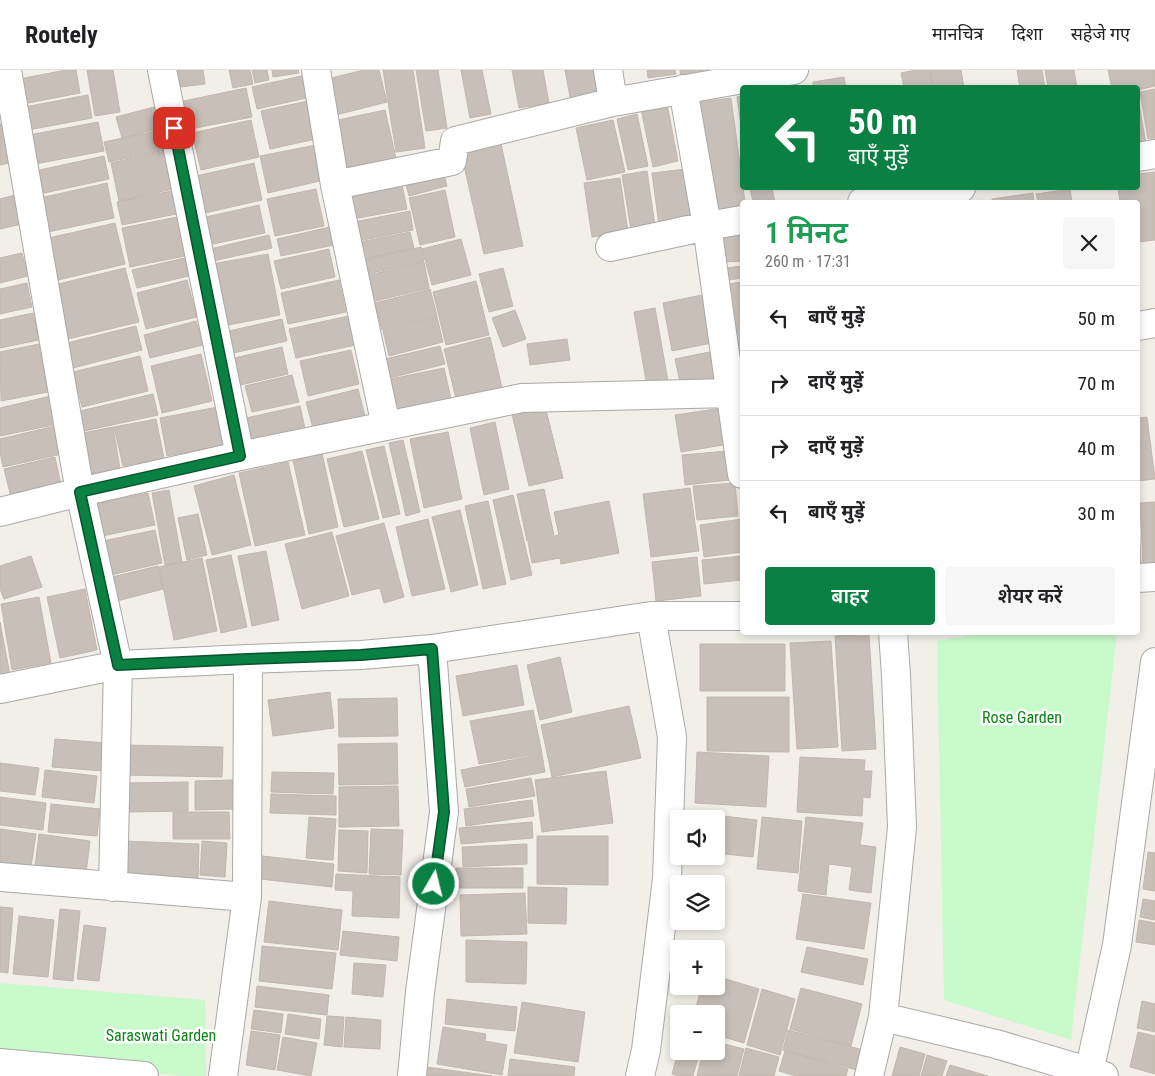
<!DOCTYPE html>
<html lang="hi">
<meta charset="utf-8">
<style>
:root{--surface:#fff;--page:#f6f6f6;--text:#202124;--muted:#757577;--line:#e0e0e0;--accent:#0b8043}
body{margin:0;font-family:"Roboto Condensed","Noto Sans Devanagari",sans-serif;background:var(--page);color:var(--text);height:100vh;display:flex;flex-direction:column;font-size:19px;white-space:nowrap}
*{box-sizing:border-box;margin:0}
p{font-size:16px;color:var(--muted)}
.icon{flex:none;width:28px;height:28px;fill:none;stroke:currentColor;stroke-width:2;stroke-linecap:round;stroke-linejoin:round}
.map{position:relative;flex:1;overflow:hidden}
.sheet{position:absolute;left:740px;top:130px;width:400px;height:435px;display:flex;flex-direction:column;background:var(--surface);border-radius:5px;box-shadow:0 2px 8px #0003}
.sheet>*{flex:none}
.hud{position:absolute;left:740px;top:15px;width:400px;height:105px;border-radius:5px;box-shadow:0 2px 8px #0003;background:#0b8043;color:#fff;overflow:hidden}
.fabs{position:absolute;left:670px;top:740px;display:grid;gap:10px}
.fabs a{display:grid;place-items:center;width:55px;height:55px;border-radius:5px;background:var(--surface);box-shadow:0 2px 8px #0003;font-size:25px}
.pin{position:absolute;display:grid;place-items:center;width:42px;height:42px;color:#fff;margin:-21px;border-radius:10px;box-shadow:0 2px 8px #0006}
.me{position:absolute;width:55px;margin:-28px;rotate:8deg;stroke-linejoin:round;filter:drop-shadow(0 0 4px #0008)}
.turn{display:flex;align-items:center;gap:18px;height:105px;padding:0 25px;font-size:22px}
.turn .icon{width:65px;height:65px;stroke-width:2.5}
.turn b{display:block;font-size:35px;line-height:42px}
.round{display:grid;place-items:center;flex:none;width:52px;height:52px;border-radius:5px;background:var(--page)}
.headline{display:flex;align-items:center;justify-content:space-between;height:85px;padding:0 25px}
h1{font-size:30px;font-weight:600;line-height:38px;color:#1e9e55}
.primary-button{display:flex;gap:10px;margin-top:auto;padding:10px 25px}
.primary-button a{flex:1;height:58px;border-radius:5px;background:var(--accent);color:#fff;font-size:20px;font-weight:600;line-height:58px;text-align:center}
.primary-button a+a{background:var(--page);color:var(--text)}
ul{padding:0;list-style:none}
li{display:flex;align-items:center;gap:15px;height:65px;padding:0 25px;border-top:1px solid var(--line)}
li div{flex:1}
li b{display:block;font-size:19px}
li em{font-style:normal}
header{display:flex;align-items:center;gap:30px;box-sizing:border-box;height:70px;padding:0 25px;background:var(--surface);border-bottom:1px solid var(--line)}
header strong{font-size:24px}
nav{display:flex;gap:28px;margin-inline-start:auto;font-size:18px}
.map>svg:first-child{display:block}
.park{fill:#c8facc}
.building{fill:#c7bfb8;stroke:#c4b6ab}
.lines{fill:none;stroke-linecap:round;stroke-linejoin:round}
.minor-casing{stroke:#a9a9a9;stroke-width:30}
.minor{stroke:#fff;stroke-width:28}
.route-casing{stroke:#07532c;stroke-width:12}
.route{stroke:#0b8043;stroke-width:9}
.labels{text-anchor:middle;stroke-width:5;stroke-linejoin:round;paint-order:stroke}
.park-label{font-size:16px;fill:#0c8416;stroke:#fff}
</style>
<header>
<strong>Routely</strong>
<nav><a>मानचित्र</a><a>दिशा</a><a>सहेजे गए</a></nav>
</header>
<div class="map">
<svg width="1155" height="1006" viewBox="0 0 1155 1006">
<rect width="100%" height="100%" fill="#f2efe9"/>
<path class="park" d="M988,562L1117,563L1071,970L944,930L937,571Z
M0,913L205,930L206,1006H181L0,986Z"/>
<path class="building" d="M66,0H76L80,23L18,35L14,10Z
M87,0H113L120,42L95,46Z
M169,0H203L205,14L172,18Z
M229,0H250L253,14L233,18Z
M252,0H267L269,10L255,13Z
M272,0H298L299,3L273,7Z
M364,0H379L387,32L332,46L323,10Z
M383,0H413L425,78L396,82Z
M416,0H438L447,58L426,61Z
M461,0H482L491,44L470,48Z
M512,0H543L549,33L519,38Z
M565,0H598L603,26L571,32Z
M647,0H675L676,4L648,8Z
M680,0H708L709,5L681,8Z
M915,0H929L933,18H904L901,3Z
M930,0H961L964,18H933Z
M1017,0H1042L1045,18H1020Z
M1045,0H1074L1077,18H1048Z
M1108,0H1155V16L1138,20V18H1112Z
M306,5L311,27L257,39L252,17Z
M844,7L846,18H813V12Z
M246,18L252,47L185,60L179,32Z
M1155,19V68L1148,69L1140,22Z
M88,25L92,48L23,61L19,38Z
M742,26V63L737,27Z
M731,28L745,132H742V143L716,146L700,32Z
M1138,29L1146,73L1138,75Z
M308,31L316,69L270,79L261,41Z
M667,34L678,91L653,97L641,39Z
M158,36L164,57L122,68L116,47Z
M385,40L396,88L344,100L333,51Z
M637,44L648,96L628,100L617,49Z
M251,50L259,87L201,100L192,63Z
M613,50L625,102L587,110L576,58Z
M98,52L104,81L35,94L29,65Z
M5,53L13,92L0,95V54Z
M160,60L165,80L109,92L104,72Z
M500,69L523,176L484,184L460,78Z
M316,75L324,110L268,123L260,86Z
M165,81L173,119L119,131L111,93Z
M104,86L109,109L40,124L35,101Z
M254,93L262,130L205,143L196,106Z
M442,97L447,116L409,126L404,107Z
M686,99L693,150L659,155L652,103Z
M647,101L655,156L631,160L622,105Z
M1155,102V170L1138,172V132H1120L1118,118H1138V104Z
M400,105L407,139L353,149L346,116Z
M620,108L628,162L592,167L584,113Z
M107,113L114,148L48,162L40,128Z
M750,118H772L775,132H753Z
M316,119L324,156L275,166L267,129Z
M1070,119L1072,132H1038L1036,124Z
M176,120L181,143L122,155L117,132Z
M445,120L455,167L420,175L409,128Z
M1033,123L1034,132H992V129Z
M15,125L22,154L0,159V129Z
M259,135L265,163L213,174L206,147Z
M410,141L413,160L358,171L354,152Z
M182,146L190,185L130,197L122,158Z
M115,153L125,194L54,211L44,169Z
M330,157L334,175L281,186L277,169Z
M410,162L414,178L365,189L360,172Z
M742,162V191L724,192L721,164Z
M269,165L272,178L213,191L210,179Z
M461,169L471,205L432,215L422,179Z
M421,177L424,191L363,205L360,191Z
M329,179L335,207L281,219L274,191Z
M22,183L28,206L0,213V188Z
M268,184L280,245L223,256L212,194Z
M185,188L189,206L137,218L132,200Z
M424,192L429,218L371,232L365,206Z
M742,196V208L729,210L727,198Z
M125,198L139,252L68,269L54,215Z
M503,198L513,236L489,242L479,204Z
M187,210L197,247L146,259L137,223Z
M339,210L346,242L288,254L281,223Z
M476,211L489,265L446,275L433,222Z
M742,212V238L731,240L727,214Z
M27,213L32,237L0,244V219Z
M430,219L437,246L382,260L375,233Z
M707,224L717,272L672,281L663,233Z
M655,238L668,311L647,316L634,242Z
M742,239V312L727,242Z
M515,240L526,269L503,277L492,248Z
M33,243L39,270L0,278V250Z
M353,245L360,274L296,288L289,259Z
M437,247L443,272L389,286L383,261Z
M282,249L287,271L233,283L229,261Z
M196,251L203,275L150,288L144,265Z
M136,256L142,280L73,298L67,273Z
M490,267L504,326L458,337L444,279Z
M567,269L570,290L530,295L527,274Z
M39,274L48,322L1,331L0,282Z
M440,276L445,294L390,308L385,289Z
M282,277L288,304L236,316L230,289Z
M351,280L359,314L308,326L300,291Z
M719,280L724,308L681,317L675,289Z
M201,284L212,331L162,343L151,296Z
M140,286L148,321L82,337L73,302Z
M444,298L453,338L394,350L386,310Z
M292,305L299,332L252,342L245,316Z
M358,319L366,350L314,362L306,332Z
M153,324L158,345L84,361L80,341Z
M51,326L58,354L0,366V338Z
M300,336L306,363L251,375L246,348Z
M545,336L563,408L529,416L512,344Z
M218,337L225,375L167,386L160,348Z
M723,338L729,374L681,382L675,345Z
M1147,347L1155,409L1138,411V348Z
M156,349L164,388L123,396L114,357Z
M495,352L509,419L484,425L470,358Z
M55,356L62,384L3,397L0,382V369Z
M113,357L120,399L91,404L83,363Z
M448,362L462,429L424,438L410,369Z
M403,370L420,442L406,446L389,373Z
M384,376L400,444L383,448L366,380Z
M362,381L379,449L344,457L327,389Z
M727,381L730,410L685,415L682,385Z
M322,383L338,457L309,464L293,390Z
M55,387L61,415L11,427L4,399Z
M288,392L305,465L255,476L239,403Z
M234,405L251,475L212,485L194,416Z
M735,413L738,446L697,450L693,416Z
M690,418L699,481L651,487L643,424Z
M544,419L554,465L527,471L517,424Z
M169,420L182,492L165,495L152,423Z
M148,423L155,455L102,466L96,434Z
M513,425L532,505L511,510L493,430Z
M488,431L506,514L483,519L465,436Z
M609,431L619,483L561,494L560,488L532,493L528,472L559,465L554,442Z
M1155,432V496H1143L1140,433Z
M460,440L478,515L451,522L432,447Z
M1138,440L1141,493H1138Z
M198,444L207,485L187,490L178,448Z
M428,449L445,519L412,526L396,457Z
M742,449V482L704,487L700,455Z
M384,453L404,527L384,533L380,518L352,525L336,466Z
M155,460L162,493L111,505L103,471Z
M332,462L349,526L302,539L285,474Z
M266,481L279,550L252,556L238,486Z
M231,485L247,557L221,563L206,490Z
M31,486L42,517L4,529L0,519V496Z
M742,486V510L704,514L702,490Z
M697,487L701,526L656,531L652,492Z
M202,488L217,561L174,570L159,497Z
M158,496L163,519L117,531L112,507Z
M85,519L97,580L60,588L47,527Z
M39,527L51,593L12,600L1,534Z
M0,552L10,605L0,607Z
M869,564L876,679L842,681L835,566Z
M831,571L838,677L797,679L790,573Z
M700,574H785V621H700Z
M560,587L572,642L540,650L527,595Z
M517,595L524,635L463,646L456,606Z
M330,622L334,658L273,666L268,630Z
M707,627H789V682L707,681Z
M397,628L398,666L339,667L338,629Z
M629,636L641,688L552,707L541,655Z
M533,640L542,683L479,694L470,651Z
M55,669L106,673L104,701L52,697Z
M397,673L398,714L339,715L338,674Z
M123,675L223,677L222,707L123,705Z
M697,682L769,686L766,737L695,733Z
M542,684L545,702L465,717L461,700Z
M800,687L865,690L864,701H872L870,728L863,727L862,746L797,742Z
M0,693L39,698L35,725L0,721Z
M45,700L97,706L94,733L42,727Z
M606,701L613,753L542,762L535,710Z
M272,702L334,703L333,724L271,722Z
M531,708L535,726L469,737L466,719Z
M233,710L234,739L195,740V711Z
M188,712V741L125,742L124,713Z
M398,716L399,756L339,757V717Z
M271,724L336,726V745L270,743Z
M0,727L46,733L43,760L0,755Z
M532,730L534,746L466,756L464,739Z
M51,734L100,739L97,766L48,762Z
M173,742H229L230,769H173Z
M714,745L757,750L753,787L716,783V749H714Z
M309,747L336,749L333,790L306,788Z
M762,747L802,751L798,803L757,799Z
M806,747L863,753L860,775L876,777L871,823L849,820L852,797L829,794L826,825L798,821Z
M532,752L533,768L461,774L459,758Z
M0,759L36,764L31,797L0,793Z
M371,759L403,760L401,805L369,804Z
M339,760L368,761L367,803L338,801Z
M39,764L90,771L86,803L35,797Z
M537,766H608V815L537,814Z
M124,771L199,774L198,810L123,807Z
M202,771L227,773L225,807L200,805Z
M527,774V794L463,797L462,777Z
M1148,782L1155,783V821L1143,819Z
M262,786L334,794L332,817L260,809Z
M456,798H523V818H456Z
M336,804L400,807L399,848L352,846L353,821L335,820Z
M528,817L567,818L566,854L528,853Z
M525,823L527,864L461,866L460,825Z
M803,824L871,833L864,879L796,869Z
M1143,829L1155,831V850L1140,847Z
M269,831L342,840L338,880L264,872Z
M0,837L13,838L8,903L0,902Z
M60,839L80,841L73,911L53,909Z
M19,846L54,850L48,907L13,904Z
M1139,850L1155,853V875L1136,872Z
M84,855L106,858L99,911L77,909Z
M343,861L399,867L397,891L340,885Z
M466,870L527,872L526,914L466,912Z
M262,876L336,883L332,919L259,911Z
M807,877L868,889L863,915L801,902Z
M354,893L386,895L383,927L352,924Z
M716,906L759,919L744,973L716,965V944H694L702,916H716Z
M257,916L329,925L327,945L255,937Z
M801,918L862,934L851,976L790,959Z
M762,919L795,929L780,985L747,975Z
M447,929L517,937L515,961L445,954Z
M1142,931L1155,934V962L1137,958Z
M522,932L585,942L578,992L514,983Z
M254,940L283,944L281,963L251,959Z
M288,944L321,949L319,969L285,964Z
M327,946L344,947L342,977L324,975Z
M346,947L381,950L380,979L344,977Z
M443,957L486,964L485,971L507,975L502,1005L437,994Z
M788,960L863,980L857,1000L783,980Z
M251,961L280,965L275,1000L246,995Z
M1138,962L1155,966V1004L1130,997Z
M283,967L317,973L311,1006L277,1000Z
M716,972L744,979L737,1006H697L703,981H716Z
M900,977L925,984L919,1006H892Z
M679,978V981H700L693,1006H679L672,1004Z
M746,978L779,987L774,1006H739Z
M785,981L848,999L846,1006H796L779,1001Z
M927,985L947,991L942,1006H921Z
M510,989L575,997L574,1006H508Z
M950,995L988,1006H946Z
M427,997L492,1006H426Z"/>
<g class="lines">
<g class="minor-casing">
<path id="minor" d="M7,0L80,422L118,595L113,817
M162,0L240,386
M316,0L335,115L386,356
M608,0L613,32
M683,19L707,156L742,404
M1138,87L1155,84
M335,115L452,91L455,71L613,32L794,0
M862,132L961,118
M610,177L707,156L742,150
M1138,256L1155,253
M0,442L80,422L240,386L522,328L731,323L742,321
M1138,508L1155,507
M0,619L118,595L248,589L361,585L432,579L651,546H742
M0,807L247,827
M883,947L996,974L1104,1006
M0,993L144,1006
M1089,1002L1117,875L1155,592
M223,1006L247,827L248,589
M412,1006L420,922L444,742L432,579
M640,1006L646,980L667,809L672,667L651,546
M869,1006L883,947L902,757L896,605L893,562"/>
</g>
<use href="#minor" class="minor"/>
</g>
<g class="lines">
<g class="route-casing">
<path id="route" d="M174,58L240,386L80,422L118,595L248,589L361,585L432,579L444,742L434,814"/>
</g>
<use href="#route" class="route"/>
</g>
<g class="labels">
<g class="park-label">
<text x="1022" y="653">Rose Garden</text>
<text x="161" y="971">Saraswati Garden</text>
</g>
</g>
</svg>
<div class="fabs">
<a><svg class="icon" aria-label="sound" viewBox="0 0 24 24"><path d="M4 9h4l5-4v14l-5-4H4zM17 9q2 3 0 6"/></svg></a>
<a><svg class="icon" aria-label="layers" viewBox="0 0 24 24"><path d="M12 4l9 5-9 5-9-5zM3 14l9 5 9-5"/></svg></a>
<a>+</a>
<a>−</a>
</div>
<div class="pin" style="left:174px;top:58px;background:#d93025"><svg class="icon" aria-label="arrive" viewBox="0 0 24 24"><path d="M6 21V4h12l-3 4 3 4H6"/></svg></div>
<svg class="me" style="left:434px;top:814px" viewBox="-20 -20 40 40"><circle r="17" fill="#0b8043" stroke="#fff" stroke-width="3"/><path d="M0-11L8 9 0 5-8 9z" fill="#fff"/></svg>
<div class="hud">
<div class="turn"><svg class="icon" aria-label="left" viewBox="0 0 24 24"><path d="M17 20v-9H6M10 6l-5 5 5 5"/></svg><div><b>50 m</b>बाएँ मुड़ें</div></div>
</div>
<section class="sheet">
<div class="headline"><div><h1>1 मिनट</h1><p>260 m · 17:31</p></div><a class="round"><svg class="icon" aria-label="close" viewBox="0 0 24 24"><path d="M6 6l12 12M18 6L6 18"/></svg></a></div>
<ul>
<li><svg class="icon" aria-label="left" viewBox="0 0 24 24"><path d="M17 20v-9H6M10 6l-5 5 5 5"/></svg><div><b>बाएँ मुड़ें</b></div><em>50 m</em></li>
<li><svg class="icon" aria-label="right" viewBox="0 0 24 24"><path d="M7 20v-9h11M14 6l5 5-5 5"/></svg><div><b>दाएँ मुड़ें</b></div><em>70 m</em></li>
<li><svg class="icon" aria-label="right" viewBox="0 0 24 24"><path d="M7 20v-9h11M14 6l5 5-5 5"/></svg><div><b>दाएँ मुड़ें</b></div><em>40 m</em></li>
<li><svg class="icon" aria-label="left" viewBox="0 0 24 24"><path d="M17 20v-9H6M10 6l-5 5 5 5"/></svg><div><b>बाएँ मुड़ें</b></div><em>30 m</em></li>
</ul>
<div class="primary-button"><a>बाहर</a><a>शेयर करें</a></div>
</section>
</div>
